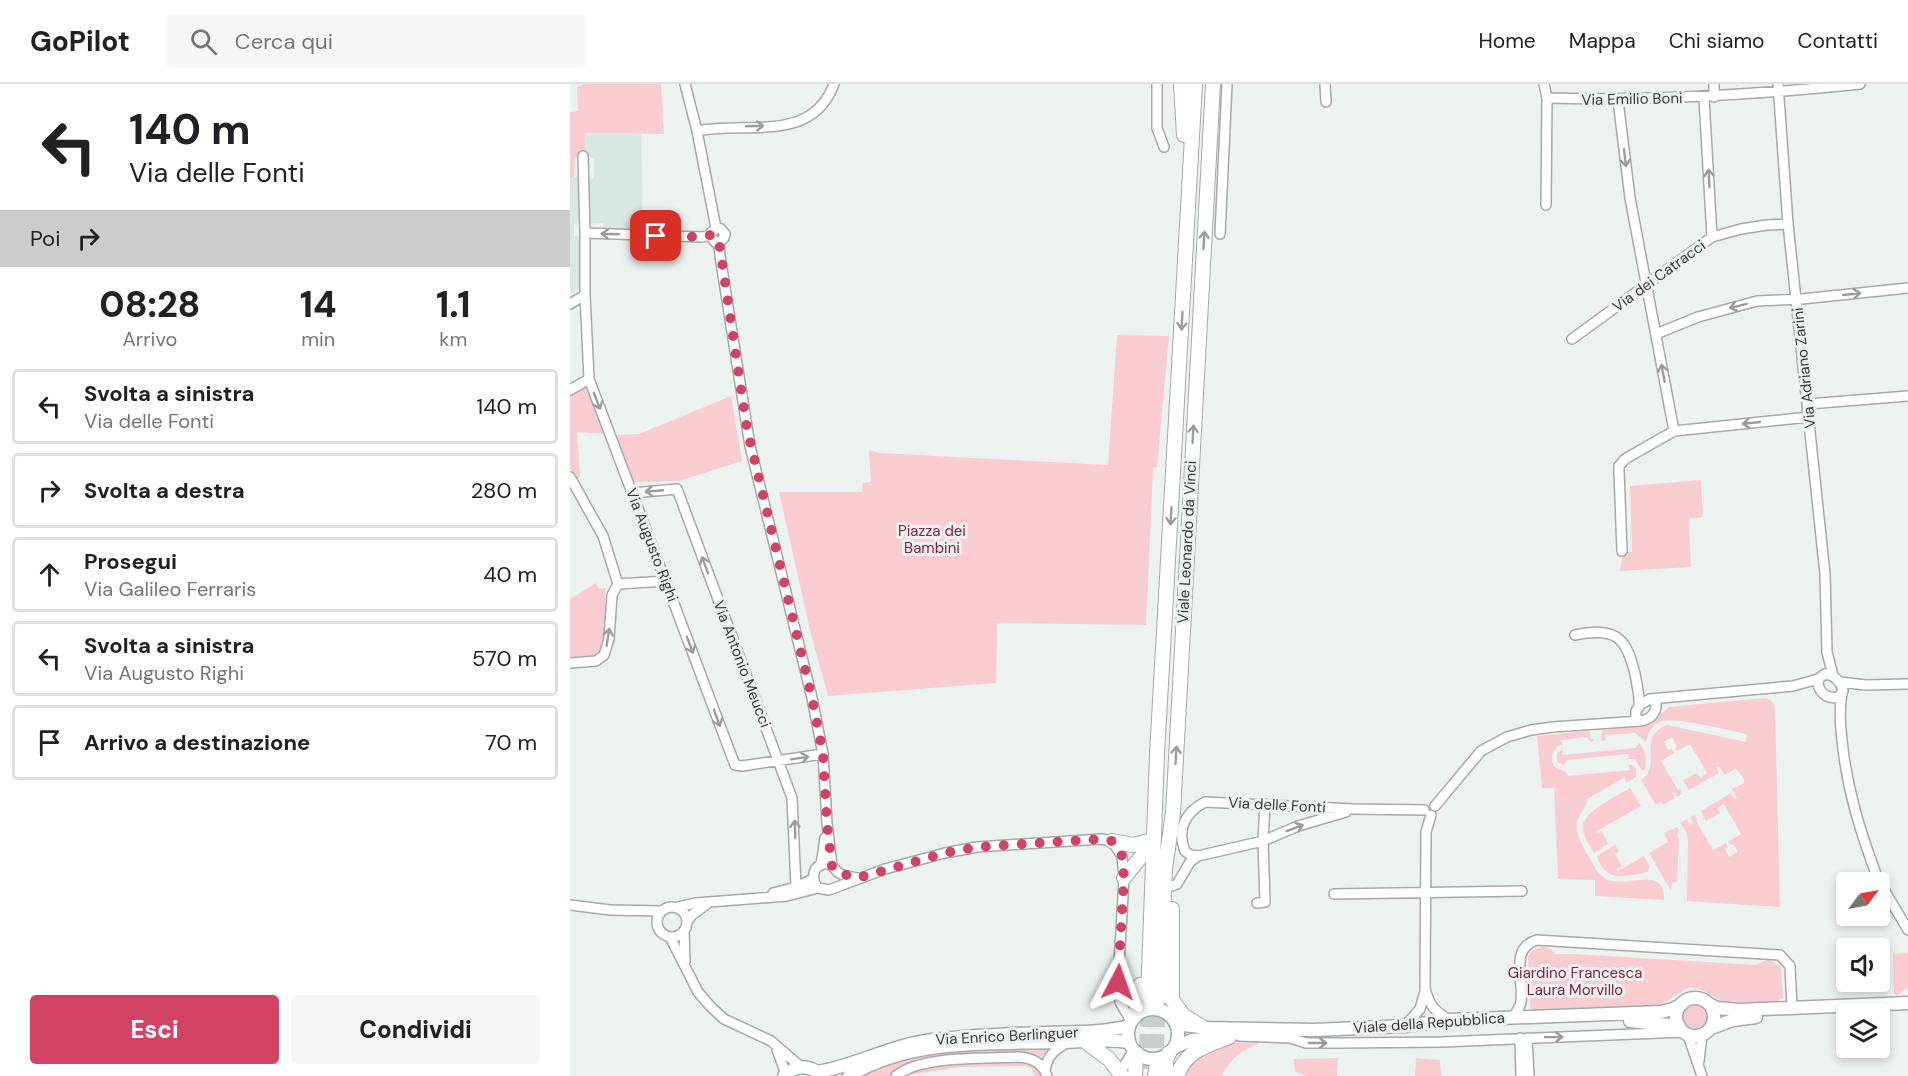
<!DOCTYPE html>
<html lang="it">
<style>
:root{--surface:#fff;--page:#f6f6f6;--text:#202124;--muted:#757577;--line:#e0e0e0;--accent:#d14265}
body{margin:0;font-family:"DM Sans",sans-serif;background:var(--page);color:var(--text);height:100vh;display:flex;flex-direction:column;font-size:22px;white-space:nowrap}
*{box-sizing:border-box;margin:0}
p{font-size:20px;color:var(--muted)}
.icon{flex:none;width:33px;height:33px;fill:none;stroke:currentColor;stroke-width:2;stroke-linecap:round;stroke-linejoin:round}
.map{position:relative;flex:1;overflow:hidden}
.side{display:flex;flex-direction:column;background:var(--surface);width:570px}
.side>*{flex:none}
.hud{background:#fff;color:var(--text);overflow:hidden}
.needle{width:39px;rotate:58deg}
.tools{position:absolute;left:1266px;top:788px;display:grid;gap:12px}
.tools a{display:grid;place-items:center;width:54px;height:54px;border-radius:6px;background:var(--surface);box-shadow:0 3px 9px #0003;font-size:30px}
.pin{position:absolute;display:grid;place-items:center;width:51px;height:51px;color:#fff;margin:-26px;border-radius:12px;box-shadow:0 3px 9px #0006}
.me{position:absolute;width:66px;margin:-33px;rotate:4deg;stroke-linejoin:round;filter:drop-shadow(0 0 4px #0008)}
.turn{display:flex;align-items:center;gap:21px;height:126px;padding:0 30px;font-size:27px}
.turn .icon{width:78px;height:78px;stroke-width:2.5}
.turn b{display:block;font-size:42px;line-height:51px}
.then{display:flex;align-items:center;height:57px;padding:0 30px;background:#0003;gap:12px;font-size:22px}
.eta{display:flex;justify-content:space-evenly;align-items:center;height:102px;text-align:center}
.eta b{font-size:36px;font-weight:800;line-height:42px}
.cta{display:flex;gap:12px;margin-top:auto;padding:12px 30px}
.cta a{flex:1;height:69px;border-radius:6px;background:var(--accent);color:#fff;font-size:24px;font-weight:800;line-height:69px;text-align:center}
.cta a+a{background:var(--page);color:var(--text)}
ul{padding:0;list-style:none}
li{display:flex;align-items:center;gap:18px;height:75px;margin:0 12px 9px;padding:0 18px;border:3px solid var(--line);border-radius:6px}
li div{flex:1}
li b{display:block;font-size:22px}
li em{font-style:normal}
header{display:flex;align-items:center;gap:36px;box-sizing:border-box;height:84px;padding:0 30px;background:var(--surface);border-bottom:2px solid var(--line)}
header strong{font-size:28px}
nav{display:flex;gap:33px;margin-inline-start:auto;font-size:21px}
.search{width:420px;height:54px;background:var(--page);display:flex;align-items:center;gap:15px;box-sizing:border-box;padding:0 21px;border-radius:6px;color:var(--muted);font-size:22px}
main{display:flex;flex:1;min-height:0}
.map>svg:first-child{display:block}
.built{fill:#d9e7e1}
.green{fill:#f9ccd1}
.lines{fill:none;stroke-linecap:round;stroke-linejoin:round}
.highway-tunnel{stroke:#c8cecb;stroke-width:14;stroke-dasharray:14 7;stroke-linecap:butt}
.minor-casing{stroke:#a4aaa7;stroke-width:12}
.major-casing{stroke:#a4aaa7;stroke-width:15}
.highway-casing{stroke:#a4aaa7;stroke-width:16}
.minor{stroke:#fff;stroke-width:9}
.major{stroke:#fff;stroke-width:12}
.highway{stroke:#fff;stroke-width:14}
.oneway{stroke:#9b9c9c}
.route{stroke:#d14265;stroke-width:10;stroke-dasharray:0 18}
.labels{text-anchor:middle;stroke-width:6;stroke-linejoin:round;paint-order:stroke}
.street-label{font-size:15px;fill:#373a39;stroke:#ecf3ef}
.park-label{font-size:15px;fill:#8c1d3c;stroke:#ecf3ef}
</style>
<header>
<strong>GoPilot</strong>
<div class="search"><svg class="icon" aria-label="search" viewBox="0 0 24 24"><circle cx="10" cy="10" r="6"/><path d="M15 15l6 6"/></svg>Cerca qui</div>
<nav><a>Home</a><a>Mappa</a><a>Chi siamo</a><a>Contatti</a></nav>
</header>
<main>
<section class="side">
<div class="hud">
<div class="turn"><svg class="icon" aria-label="left" viewBox="0 0 24 24"><path d="M17 20v-9H6M10 6l-5 5 5 5"/></svg><div><b>140 m</b>Via delle Fonti</div></div>
<div class="then">Poi<svg class="icon" aria-label="right" viewBox="0 0 24 24"><path d="M7 20v-9h11M14 6l5 5-5 5"/></svg></div>
</div>
<div class="eta">
<div><b>08:28</b><p>Arrivo</p></div>
<div><b>14</b><p>min</p></div>
<div><b>1.1</b><p>km</p></div>
</div>
<ul>
<li><svg class="icon" aria-label="left" viewBox="0 0 24 24"><path d="M17 20v-9H6M10 6l-5 5 5 5"/></svg><div><b>Svolta a sinistra</b><p>Via delle Fonti</p></div><em>140 m</em></li>
<li><svg class="icon" aria-label="right" viewBox="0 0 24 24"><path d="M7 20v-9h11M14 6l5 5-5 5"/></svg><div><b>Svolta a destra</b></div><em>280 m</em></li>
<li><svg class="icon" aria-label="ahead" viewBox="0 0 24 24"><path d="M12 20V5M6 11l6-6 6 6"/></svg><div><b>Prosegui</b><p>Via Galileo Ferraris</p></div><em>40 m</em></li>
<li><svg class="icon" aria-label="left" viewBox="0 0 24 24"><path d="M17 20v-9H6M10 6l-5 5 5 5"/></svg><div><b>Svolta a sinistra</b><p>Via Augusto Righi</p></div><em>570 m</em></li>
<li><svg class="icon" aria-label="arrive" viewBox="0 0 24 24"><path d="M6 21V4h12l-3 4 3 4H6"/></svg><div><b>Arrivo a destinazione</b></div><em>70 m</em></li>
</ul>
<div class="cta"><a>Esci</a><a>Condividi</a></div>
</section>
<div class="map">
<svg width="1338" height="992" viewBox="0 0 1338 992">
<rect width="100%" height="100%" fill="#ecf3ef"/>
<path class="built" d="M15,49L71,50L73,146L33,144V139H21L19,97L24,94V75L15,69Z
M0,93H11L12,139L4,140V152H9L10,204L4,209H0Z"/>
<path class="green" d="M13,0H91L94,50L15,49V69L5,74L4,93H0V28L8,27L7,3Z
M547,251L599,252L587,383L583,384L576,541L427,539L426,599L258,612L241,550L209,408H292L293,399L301,398L299,366L309,369L538,381Z
M16,300L35,350L7,348L10,393L7,396L0,384V309Z
M161,312L172,377L109,397L64,398L46,351L69,350Z
M1131,396L1133,433L1119,435L1121,483L1050,487L1053,468H1062L1060,402Z
M26,499L29,505L35,504V550L32,569L27,573L0,575V515Z
M1194,614C1202,615 1204,619 1205,627L1210,823L1117,817L1118,757L1117,749L1110,739L1117,735L1120,741L1123,739L1120,733L1125,731L1127,735L1126,737L1143,766L1156,759L1158,763L1155,765L1159,773L1168,768L1163,760L1160,761L1158,758L1171,750L1154,720L1147,724L1150,729L1136,737L1131,727L1161,709L1165,715L1167,714L1162,705L1174,699V695L1166,684L1155,691L1149,682L1146,683L1149,689L1119,706L1113,696L1127,689L1130,694L1137,689L1120,660L1107,667L1105,664L1107,662L1102,653L1094,658L1098,666L1102,665L1104,669L1091,677L1108,706L1110,705L1112,710L1107,713L1104,708L1102,709L1105,714L1093,721L1091,718L1086,721L1071,696C1093,681 1066,653 1097,641L1176,658L1177,650C1161,647 1106,633 1092,637C1081,641 1078,648 1076,658L1065,649L1035,651L1036,656L1031,657L1032,646L1078,642L1099,623Z
M1019,647L1021,655H1024V657L1021,658L1017,653L990,656L993,660L988,662L982,670C980,688 992,682 999,692L1060,686L1059,681H1063L1066,685V693L1056,699L1055,693L1017,715C1017,726 1005,731 1007,745C1008,754 1013,763 1018,771C1023,780 1027,791 1038,796C1056,804 1095,780 1094,816L1025,812V796L988,795L984,704H972L967,652Z
M1069,659C1076,666 1077,675 1075,685L1072,687L1065,675H1058L1059,670L997,676L994,681L987,678V669L993,665L992,671L1066,664Z
M1060,704L1071,722L1027,747L1028,749L1032,747L1038,760L1024,769C1020,762 1015,755 1013,747C1009,728 1046,713 1060,704Z
M1107,743L1109,746L1107,752L1109,755L1107,798H1102L1101,807L1079,769L1098,758L1094,749Z
M1045,761L1049,767L1045,770L1052,782L1047,785L1048,787L1074,772L1079,782L1078,788C1054,792 1036,800 1027,772Z
M973,862L980,865L985,870H1005L1186,881L1198,875L1211,883L1213,914C1203,921 1168,924 1156,919C1140,913 1138,904 1117,904L1088,923L962,926L960,922L958,872L962,867Z
M1338,869V903L1327,912L1324,909L1323,870Z
M1113 934a13 13 0 1 1 26 0a13 13 0 1 1-26 0Z
M691,958C673,965 660,974 652,992H610L617,976L650,959Z
M476,962L482,964L469,974L452,968L373,972L340,977L319,992H288C347,964 411,965 476,962Z
M768,974L767,992H735L725,987L724,975Z
M846,974L870,976L871,992H845Z
M457,977L468,983L473,992H465L462,985L456,982L391,983L333,992C359,976 425,978 457,977Z"/>
<g class="lines">
<path class="highway-tunnel" d="M575,985L578,915
M586,985L589,915"/>
<g class="minor-casing">
<path id="minor" d="M115,0L127,47L146,144
M587,0V44L594,63
M755,0L756,18
M974,0L977,14L976,121
M1208,0L1218,140L1255,490L1257,568L1263,592
M1144,13V0
M977,14C1083,17 1185,11 1290,0
M1134,14L1142,153
M1048,16L1060,114L1104,347
M127,47C177,37 242,60 264,0
M13,72L15,149
M650,150L657,0
M141,151L132,153L15,149V211L19,295L165,681L172,682L253,670
M149,158H145L141,153V149L146,144L151,145L155,150L154,154L149,158L150,172L180,362L242,614L253,670L257,739L262,782
M0,220L15,211
M1086,250L1128,233L1187,217L1232,215L1338,204
M1002,255L1142,153L1171,145L1197,141L1218,140
M0,306L19,295
M1238,320L1338,312
M0,393L33,452L48,500
M62,409L107,405L222,714L226,803
M1052,467L1049,387V382L1055,375L1104,347L1239,333
M48,500L95,497
M1005,551C1045,543 1056,552 1065,590C1067,601 1070,612 1069,623
M0,579L26,577L34,571L39,555L42,511L48,500
M1255,590C1265,591 1271,598 1273,607L1269,613C1256,616 1247,607 1248,595Z
M1270,598L1296,601L1338,600
M1272,610C1269,625 1270,640 1272,656C1277,707 1291,750 1309,798
M1081,615L1086,619C1087,629 1080,636 1070,637L1066,633V627L1071,620L1080,615L1223,602L1248,595
M865,722L911,667L937,653L961,646L983,643L1070,637
M861,731L856,748L855,904C859,921 865,928 880,936
M628,772L620,771L615,767C606,745 616,728 635,718L784,725L854,726
M251,781L255,754
M288,794C282,793 273,792 269,789C264,786 264,781 258,780C243,778 240,795 248,804L259,806L315,785L375,769L407,763L531,755L542,757L552,772L554,794L548,898L550,918L561,937
M1310,799L1338,846
M602,802L607,800L620,778L628,772L693,757L728,742L776,728
M203,809L226,803L243,795
M764,810L952,807
M687,819L695,818L693,757L695,720
M0,821L40,826L90,827
M87 838a15 15 0 1 1 30 0a15 15 0 1 1-30 0Z
M108,823L126,819L217,812L248,804
M117,838L122,831L137,820
M114,847L115,878
M100,853L128,908L140,922L154,935L201,957L231,983
M942,934C946,929 950,924 951,918C954,896 939,864 967,856L1210,871L1220,882L1222,924
M835,942L850,925L855,907
M1118,951L1132,992
M669,952L720,954L736,959H770L872,958L1114,948
M950,954L951,992
M957,954L959,992
M207,966L216,990
M1129,977L1132,951
M475,987C477,971 485,966 498,958
M550,989L563,967
M326,992C350,971 417,975 449,973C462,974 473,979 477,992"/>
</g>
<g class="major-casing">
<path id="major" d="M1106 933a19 19 0 1 1 38 0a19 19 0 1 1-38 0Z
M1139,920L1147,924L1169,926L1338,919
M558 950a25 25 0 1 1 50 0a25 25 0 1 1-50 0Z
M1060,937L1109,942
M606,940L638,944L745,946L835,942L880,936L1091,928L1103,925L1112,920
M1141,944L1163,936L1186,933
M605,963L622,956L653,953
M248,988C287,981 322,961 362,956C400,951 438,950 477,949C505,948 531,949 559,942
M214,992C225,981 240,980 252,992
M279,992C340,954 421,960 489,958C512,958 536,954 558,958"/>
</g>
<g class="highway-casing">
<path id="highway" d="M611,0L614,51
M542,757L563,761L579,757
M554,794L578,764
M602,825V916L613,931L632,943
M578,915L587,670L625,0
M589,915L595,785L603,729L643,0
M564,933L569,918L570,901
M516,958L539,975L552,992
M565,992L566,969
M585,992L586,985
M596,992V977L599,969
M607,992C616,966 636,962 659,953"/>
</g>
<use href="#minor" class="minor"/>
<use href="#major" class="major"/>
<use href="#highway" class="highway"/>
</g>
<defs><path id="oneway-shaft" d="M-6 0H5M1.5-3L5.5 0L1.5 3" fill="none" stroke-width="1.6" stroke-linecap="round" stroke-linejoin="round" transform="scale(1.5)"/></defs>
<g class="oneway">
<use href="#oneway-shaft" transform="translate(185 42) rotate(-2)"/>
<use href="#oneway-shaft" transform="translate(1055 74) rotate(83)"/>
<use href="#oneway-shaft" transform="translate(1139 94) rotate(-93)"/>
<use href="#oneway-shaft" transform="translate(40 150) rotate(-178)"/>
<use href="#oneway-shaft" transform="translate(634 156) rotate(-86)"/>
<use href="#oneway-shaft" transform="translate(1282 210) rotate(-6)"/>
<use href="#oneway-shaft" transform="translate(1168 222) rotate(166)"/>
<use href="#oneway-shaft" transform="translate(612 237) rotate(93)"/>
<use href="#oneway-shaft" transform="translate(1093 289) rotate(-101)"/>
<use href="#oneway-shaft" transform="translate(27 317) rotate(69)"/>
<use href="#oneway-shaft" transform="translate(1181 339) rotate(174)"/>
<use href="#oneway-shaft" transform="translate(623 350) rotate(-87)"/>
<use href="#oneway-shaft" transform="translate(84 407) rotate(175)"/>
<use href="#oneway-shaft" transform="translate(601 432) rotate(93)"/>
<use href="#oneway-shaft" transform="translate(135 481) rotate(-111)"/>
<use href="#oneway-shaft" transform="translate(38 553) rotate(-81)"/>
<use href="#oneway-shaft" transform="translate(120 561) rotate(69)"/>
<use href="#oneway-shaft" transform="translate(147 634) rotate(70)"/>
<use href="#oneway-shaft" transform="translate(606 671) rotate(-87)"/>
<use href="#oneway-shaft" transform="translate(230 674) rotate(-9)"/>
<use href="#oneway-shaft" transform="translate(725 744) rotate(-21)"/>
<use href="#oneway-shaft" transform="translate(225 745) rotate(-92)"/>
<use href="#oneway-shaft" transform="translate(984 953) rotate(-1)"/>
<use href="#oneway-shaft" transform="translate(748 959)"/>
</g>
<g class="lines">
<path class="route" d="M86,152L132,153L141,151L143,156L149,158L177,345L242,614L253,670L257,740L262,782L268,789L288,794L375,769L407,763L531,755L542,757L552,772L554,794L548,898"/>
</g>
<g class="labels">
<g class="street-label">
<text transform="translate(1062 15) rotate(-1)" y="5">Via Emilio Boni</text>
<text transform="translate(1089 192) rotate(-36)" y="5">Via dei Catracci</text>
<text transform="translate(1234 284) rotate(-96)" y="5">Via Adriano Zarini</text>
<text transform="translate(617 458) rotate(-87)" y="5">Viale Leonardo da Vinci</text>
<text transform="translate(82 461) rotate(69)" y="5">Via Augusto Righi</text>
<text transform="translate(172 580) rotate(69)" y="5">Via Antonio Meucci</text>
<text transform="translate(707 721) rotate(3)" y="5">Via delle Fonti</text>
<text transform="translate(859 939) rotate(-4)" y="5">Viale della Repubblica</text>
<text transform="translate(437 952) rotate(-3)" y="5">Via Enrico Berlinguer</text>
</g>
<g class="park-label">
<text x="362" y="452">Piazza dei<tspan x="362" dy="17">Bambini</tspan></text>
<text x="1005" y="894">Giardino Francesca<tspan x="1005" dy="17">Laura Morvillo</tspan></text>
</g>
</g>
</svg>
<div class="tools">
<a><svg class="needle" viewBox="-14 -14 28 28"><path d="M0-13l5 13h-10z" fill="#e53935"/><path d="M0 13l5-13h-10z" fill="#757577"/></svg></a>
<a><svg class="icon" aria-label="sound" viewBox="0 0 24 24"><path d="M4 9h4l5-4v14l-5-4H4zM17 9q2 3 0 6"/></svg></a>
<a><svg class="icon" aria-label="layers" viewBox="0 0 24 24"><path d="M12 4l9 5-9 5-9-5zM3 14l9 5 9-5"/></svg></a>
</div>
<div class="pin" style="left:86px;top:152px;background:#d93025"><svg class="icon" aria-label="arrive" viewBox="0 0 24 24"><path d="M6 21V4h12l-3 4 3 4H6"/></svg></div>
<svg class="me" style="left:548px;top:898px" viewBox="-20 -20 40 40"><path d="M0-17L14 15 0 8-14 15z" fill="#d14265" stroke="#fff" stroke-width="4"/></svg>
</div>
</main>
